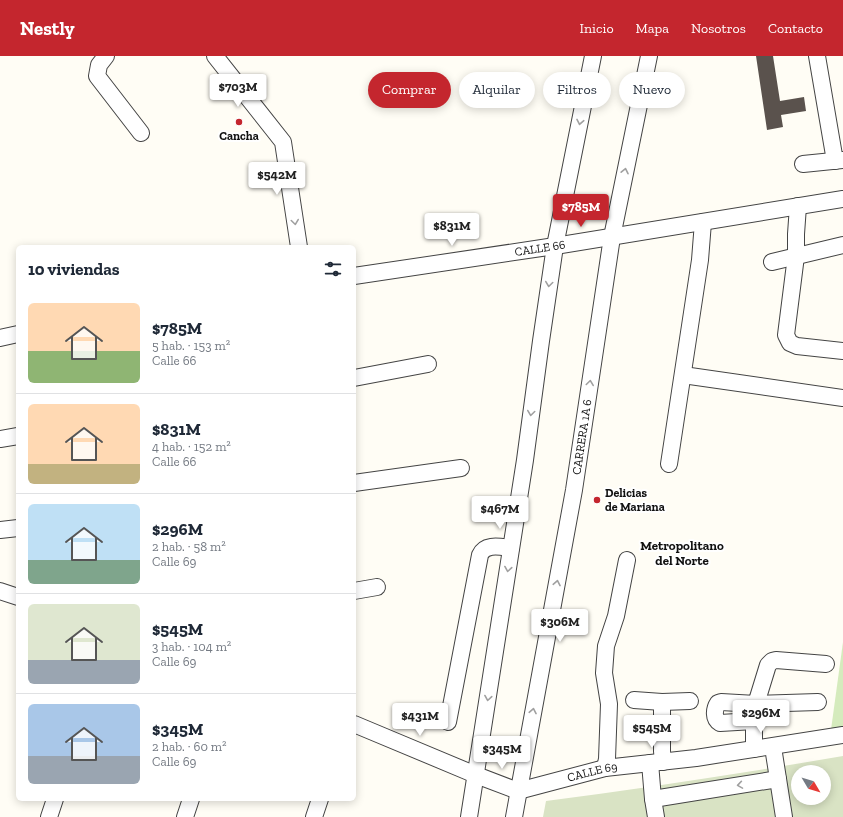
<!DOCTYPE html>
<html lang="es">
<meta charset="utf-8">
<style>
:root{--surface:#fff;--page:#f6f6f7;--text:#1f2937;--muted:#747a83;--line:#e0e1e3;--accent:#c4262e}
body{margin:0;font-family:"Zilla Slab",serif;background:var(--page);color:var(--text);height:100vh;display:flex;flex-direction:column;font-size:15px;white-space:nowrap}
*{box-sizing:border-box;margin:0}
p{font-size:13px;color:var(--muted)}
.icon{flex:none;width:22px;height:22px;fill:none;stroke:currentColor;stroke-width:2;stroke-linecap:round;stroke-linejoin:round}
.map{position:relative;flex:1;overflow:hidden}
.panel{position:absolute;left:16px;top:189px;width:340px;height:556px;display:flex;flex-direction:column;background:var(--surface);border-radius:6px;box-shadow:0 2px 10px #0003}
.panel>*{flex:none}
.banner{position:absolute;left:368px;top:16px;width:380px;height:36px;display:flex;gap:8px}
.needle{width:26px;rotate:128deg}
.buttons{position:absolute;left:791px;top:709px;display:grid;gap:8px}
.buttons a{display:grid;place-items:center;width:40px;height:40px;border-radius:50%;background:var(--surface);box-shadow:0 2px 10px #0003;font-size:20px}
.price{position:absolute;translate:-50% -34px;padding:0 9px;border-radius:4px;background:#fff;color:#222;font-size:13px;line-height:26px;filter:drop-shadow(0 1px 2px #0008)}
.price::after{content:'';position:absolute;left:50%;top:24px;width:12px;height:9px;margin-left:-6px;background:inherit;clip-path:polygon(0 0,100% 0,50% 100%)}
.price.on{background:var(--accent);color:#fff}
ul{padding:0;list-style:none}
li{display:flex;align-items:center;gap:12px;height:100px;padding:0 12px}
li+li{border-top:1px solid var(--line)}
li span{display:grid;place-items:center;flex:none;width:112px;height:80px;border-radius:6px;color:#555}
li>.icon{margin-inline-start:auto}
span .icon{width:48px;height:48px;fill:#fffc;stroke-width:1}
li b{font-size:17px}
h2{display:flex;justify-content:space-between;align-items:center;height:48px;padding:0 12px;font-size:17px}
.pill{padding:0 14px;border-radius:18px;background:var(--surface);box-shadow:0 2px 10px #0003;font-size:14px;line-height:36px}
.pill.on{background:var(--accent);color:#fff}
header{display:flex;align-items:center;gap:24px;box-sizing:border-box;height:56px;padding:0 20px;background:var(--accent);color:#fff}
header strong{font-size:19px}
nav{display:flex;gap:22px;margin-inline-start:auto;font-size:14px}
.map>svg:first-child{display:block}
.green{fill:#d5ebbd}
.cemetery{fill:#d9e3c4;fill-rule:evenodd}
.building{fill:#5a524d}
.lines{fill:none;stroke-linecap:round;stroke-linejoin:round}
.minor-casing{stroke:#444;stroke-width:18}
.minor{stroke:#fff;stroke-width:16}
.oneway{stroke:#a0a0a0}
.poi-dot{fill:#c4262e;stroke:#fff;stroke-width:1.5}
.labels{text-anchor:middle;stroke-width:4;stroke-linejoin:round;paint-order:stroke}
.poi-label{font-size:12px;font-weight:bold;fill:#111;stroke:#fff}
.street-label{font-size:12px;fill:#111;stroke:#fff}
.neighbourhood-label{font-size:13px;font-weight:bold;fill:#111;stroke:#fff}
</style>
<header>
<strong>Nestly</strong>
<nav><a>Inicio</a><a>Mapa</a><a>Nosotros</a><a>Contacto</a></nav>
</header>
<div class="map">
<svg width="843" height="761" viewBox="0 0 843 761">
<rect width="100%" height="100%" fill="#fffdf5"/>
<path class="green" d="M 843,586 L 843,679 L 830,681 Z"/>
<path class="cemetery" d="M 843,700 L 843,761 L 543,761 L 546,745 C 645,732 744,717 843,700 ZM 798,716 L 824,716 L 824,742 L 798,742 Z"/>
<path class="building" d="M 756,0 L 773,0 L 780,45 L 804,41 L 806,55 L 781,59 L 783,71 L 767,74 Z"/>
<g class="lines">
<defs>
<g id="minor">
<path d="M 106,0 L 99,9 L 97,20 L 141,77"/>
<path d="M 215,0 L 283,86 L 299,191"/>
<path d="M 817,0 L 835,105"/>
<path d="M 803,108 L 843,104"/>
<path d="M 798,150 L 796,178 L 796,200 L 786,279 L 790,287 L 797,290 L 843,295"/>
<path d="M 772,206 L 843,189"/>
<path id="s1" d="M 354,220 L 555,190 L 843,143"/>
<path d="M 0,282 L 18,278"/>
<path d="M 683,319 L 843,342"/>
<path d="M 354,322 L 428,308"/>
<path d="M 0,383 L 18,380"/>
<path d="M 669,408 L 700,204 L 703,166"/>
<path d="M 354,427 L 461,412"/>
<path d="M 0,474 L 18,472"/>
<path d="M 0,535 L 18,541"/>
<path d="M 354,535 L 377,531"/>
<path d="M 634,644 L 662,646 L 690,645"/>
<path d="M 662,646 L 662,695 L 663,706"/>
<path d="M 754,665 L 720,667 C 713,663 714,653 718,647 L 721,646 L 756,648 L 768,609 L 772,605 L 776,604 L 826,608"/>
<path d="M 448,666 L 480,499 C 485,487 501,491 511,492"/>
<path id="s2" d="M 354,668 L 476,719 L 518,735 L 605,712 L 696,702 L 843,679"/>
<path d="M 773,691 L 784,761"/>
<path d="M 754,693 L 754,665 L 756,648 L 818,646"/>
<path d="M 650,707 L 653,743 L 656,761"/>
<path d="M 605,712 L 607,703 L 609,648 L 604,617 L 606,590 L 616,560 L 627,504"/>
<path d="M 653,743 L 778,723"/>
<path d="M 49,761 L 55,743"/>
<path d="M 185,761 L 191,743"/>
<path d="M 314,761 L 320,743"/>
<path d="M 469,761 L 525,404 L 541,285 L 555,190 L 593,0"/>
<path id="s3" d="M 514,761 L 574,434 L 612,181 L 649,0"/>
</g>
</defs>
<use href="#minor" class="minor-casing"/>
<use href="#minor" class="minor"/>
</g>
<defs><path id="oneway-chevron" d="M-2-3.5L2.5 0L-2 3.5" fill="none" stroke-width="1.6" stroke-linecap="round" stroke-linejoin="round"/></defs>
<g class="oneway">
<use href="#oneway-chevron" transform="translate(580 66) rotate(101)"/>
<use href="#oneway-chevron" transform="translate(625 115) rotate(-78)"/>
<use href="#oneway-chevron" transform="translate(295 166) rotate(82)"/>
<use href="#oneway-chevron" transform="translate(549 228) rotate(98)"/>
<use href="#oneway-chevron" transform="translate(590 327) rotate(-82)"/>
<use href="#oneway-chevron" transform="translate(531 357) rotate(98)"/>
<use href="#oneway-chevron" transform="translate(508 513) rotate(99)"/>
<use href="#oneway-chevron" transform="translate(557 527) rotate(-79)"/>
<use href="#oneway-chevron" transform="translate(488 642) rotate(99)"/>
<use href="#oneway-chevron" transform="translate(533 655) rotate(-79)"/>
<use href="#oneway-chevron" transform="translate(740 729) rotate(171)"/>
</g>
<g class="poi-dot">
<circle cx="239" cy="66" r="4"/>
<circle cx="597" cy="444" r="4"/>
</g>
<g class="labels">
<g class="poi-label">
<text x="239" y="84">Cancha</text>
<text x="605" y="441" text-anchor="start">Delicias<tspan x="605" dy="14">de Mariana</tspan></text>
</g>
<g class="street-label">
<text dy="4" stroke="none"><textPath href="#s1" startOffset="188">CALLE 66</textPath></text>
<text dy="4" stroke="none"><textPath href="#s3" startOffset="386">CARRERA 1A 6</textPath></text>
<text dy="4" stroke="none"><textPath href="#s2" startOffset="254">CALLE 69</textPath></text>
</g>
<g class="neighbourhood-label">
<text x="682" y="494">Metropolitano<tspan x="682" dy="15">del Norte</tspan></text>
</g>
</g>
</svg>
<div class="buttons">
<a><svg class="needle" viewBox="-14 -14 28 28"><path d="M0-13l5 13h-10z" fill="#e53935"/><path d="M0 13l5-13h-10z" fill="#747a83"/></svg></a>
</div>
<b class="price" style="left:238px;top:52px">$703M</b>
<b class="price" style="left:277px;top:140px">$542M</b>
<b class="price on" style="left:581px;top:172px">$785M</b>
<b class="price" style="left:452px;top:191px">$831M</b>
<b class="price" style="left:500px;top:474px">$467M</b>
<b class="price" style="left:560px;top:587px">$306M</b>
<b class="price" style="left:761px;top:678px">$296M</b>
<b class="price" style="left:420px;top:681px">$431M</b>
<b class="price" style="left:652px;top:693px">$545M</b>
<b class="price" style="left:502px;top:714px">$345M</b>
<div class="banner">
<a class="pill on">Comprar</a>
<a class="pill">Alquilar</a>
<a class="pill">Filtros</a>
<a class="pill">Nuevo</a>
</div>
<section class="panel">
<h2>10 viviendas<svg class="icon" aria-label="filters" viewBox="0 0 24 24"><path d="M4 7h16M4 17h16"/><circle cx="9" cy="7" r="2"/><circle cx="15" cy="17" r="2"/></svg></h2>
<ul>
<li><span style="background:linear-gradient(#ffd9b3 60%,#8fb573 0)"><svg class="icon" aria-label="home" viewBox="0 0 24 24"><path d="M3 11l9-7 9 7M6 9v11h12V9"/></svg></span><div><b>$785M</b><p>5 hab. · 153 m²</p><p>Calle 66</p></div></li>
<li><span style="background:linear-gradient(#ffd9b3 75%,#c2b280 0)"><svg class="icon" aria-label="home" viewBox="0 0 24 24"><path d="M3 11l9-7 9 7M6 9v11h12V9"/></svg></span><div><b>$831M</b><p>4 hab. · 152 m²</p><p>Calle 66</p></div></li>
<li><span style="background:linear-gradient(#bfe0f5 70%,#7fa58c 0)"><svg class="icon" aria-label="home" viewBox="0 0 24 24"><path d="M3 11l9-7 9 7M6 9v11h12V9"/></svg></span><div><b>$296M</b><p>2 hab. · 58 m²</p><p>Calle 69</p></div></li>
<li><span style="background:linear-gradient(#dfe7d0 70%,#9aa5b1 0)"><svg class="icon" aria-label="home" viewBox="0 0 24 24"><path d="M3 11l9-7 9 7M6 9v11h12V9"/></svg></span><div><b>$545M</b><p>3 hab. · 104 m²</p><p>Calle 69</p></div></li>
<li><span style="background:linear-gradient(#a9c7e8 65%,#9aa5b1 0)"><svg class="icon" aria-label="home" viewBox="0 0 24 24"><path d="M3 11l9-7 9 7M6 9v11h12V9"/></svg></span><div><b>$345M</b><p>2 hab. · 60 m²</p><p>Calle 69</p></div></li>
</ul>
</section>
</div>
